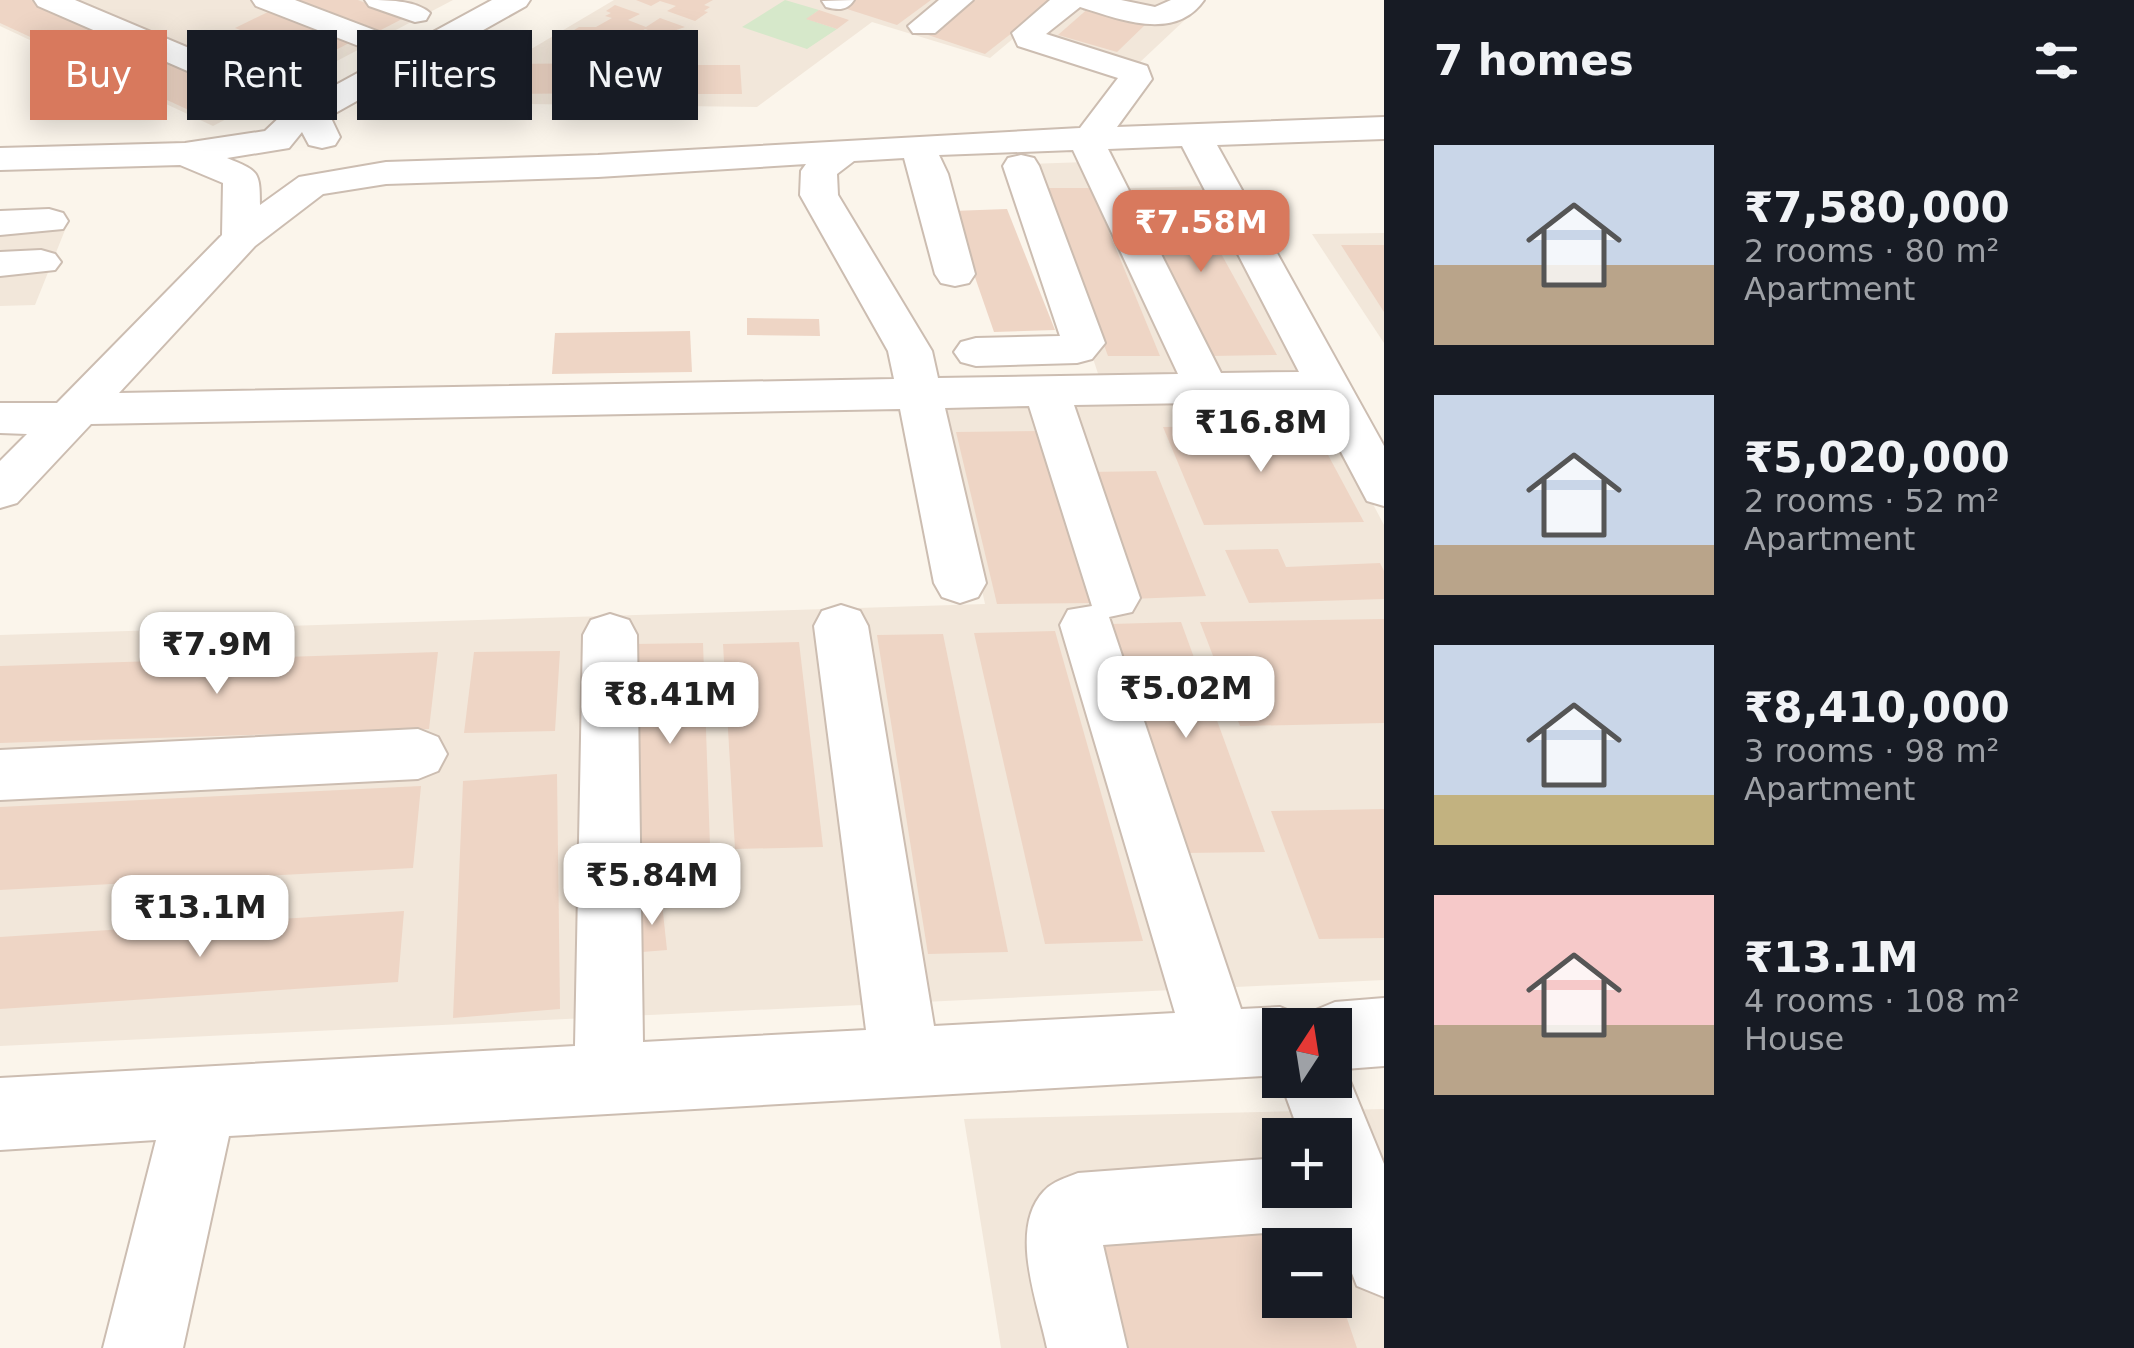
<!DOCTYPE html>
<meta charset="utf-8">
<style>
:root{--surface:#171b24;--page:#20242c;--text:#f1f3f6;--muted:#9ea1a6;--accent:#d8795d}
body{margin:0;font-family:"DejaVu Sans",sans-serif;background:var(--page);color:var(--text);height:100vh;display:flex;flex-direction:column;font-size:38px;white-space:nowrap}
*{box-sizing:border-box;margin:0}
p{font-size:32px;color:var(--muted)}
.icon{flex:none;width:55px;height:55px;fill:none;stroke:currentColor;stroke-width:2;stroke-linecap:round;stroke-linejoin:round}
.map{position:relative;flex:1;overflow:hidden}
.panel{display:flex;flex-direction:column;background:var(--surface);width:750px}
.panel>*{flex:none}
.guide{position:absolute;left:30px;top:30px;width:950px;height:90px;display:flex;gap:20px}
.needle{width:65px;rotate:12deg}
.tools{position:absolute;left:1262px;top:1008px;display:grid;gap:20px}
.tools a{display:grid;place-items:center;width:90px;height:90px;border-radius:0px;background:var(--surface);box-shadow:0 5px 25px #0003;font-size:50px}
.price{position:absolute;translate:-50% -85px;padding:0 22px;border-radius:20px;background:#fff;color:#222;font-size:32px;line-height:65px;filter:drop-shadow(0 2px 5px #0008)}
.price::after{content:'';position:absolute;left:50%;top:60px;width:30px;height:22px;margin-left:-15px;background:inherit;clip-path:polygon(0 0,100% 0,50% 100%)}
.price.on{background:var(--accent);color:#fff}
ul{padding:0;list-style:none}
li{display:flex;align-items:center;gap:30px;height:250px;padding:0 50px}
li span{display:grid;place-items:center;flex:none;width:280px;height:200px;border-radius:0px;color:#555}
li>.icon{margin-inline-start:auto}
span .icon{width:120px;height:120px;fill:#fffc;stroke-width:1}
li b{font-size:42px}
h2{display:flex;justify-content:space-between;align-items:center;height:120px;padding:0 50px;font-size:42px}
.chip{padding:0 35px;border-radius:0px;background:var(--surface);box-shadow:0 5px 25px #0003;font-size:35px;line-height:90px}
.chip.on{background:var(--accent);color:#fff}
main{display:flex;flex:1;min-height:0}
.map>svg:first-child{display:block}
.residential{fill:#f2e7da;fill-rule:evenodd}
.green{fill:#d6e8ca}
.building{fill:#eed5c5}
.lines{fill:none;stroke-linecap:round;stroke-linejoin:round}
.minor-casing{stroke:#ccbdb1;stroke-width:4}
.minor{fill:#fff;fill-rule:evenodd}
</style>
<main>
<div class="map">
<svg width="1384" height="1348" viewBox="0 0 1384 1348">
<rect width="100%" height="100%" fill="#fbf5eb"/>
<g class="residential">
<path d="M 0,0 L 453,0 L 213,126 L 0,26 Z"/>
<path d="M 614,0 L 1206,0 L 1138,64 L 1021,32 L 990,58 L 872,22 L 757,107 L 440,103 Z"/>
<path d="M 1086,162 L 1100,189 L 1205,186 L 1384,525 L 1384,980 L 0,1046 L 0,635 L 985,604 L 942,407 L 1108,404 L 1029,164 Z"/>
<path d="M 67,225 L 35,305 L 0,306 L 0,228 Z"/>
<path d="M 1384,233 L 1384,343 L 1312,234 Z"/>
<path d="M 1384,1109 L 1384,1348 L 1001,1348 L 964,1119 ZM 1280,1135 L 1335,1135 L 1335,1190 L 1280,1190 ZM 1280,1245 L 1335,1245 L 1335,1300 L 1280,1300 Z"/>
</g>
<path class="green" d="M 785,0 L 819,10 L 807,19 L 837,29 L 807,49 L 742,27 Z"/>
<g class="building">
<path d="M 0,0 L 31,0 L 249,96 L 206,118 L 0,23 Z"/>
<path d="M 297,0 L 358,0 L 404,18 L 377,32 Z"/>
<path d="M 636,0 L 713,0 L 704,5 L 710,7 L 704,11 L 708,12 L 695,21 L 667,11 L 676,6 L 660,1 L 651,6 Z"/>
<path d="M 856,0 L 931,0 L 897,25 L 844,8 Z"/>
<path d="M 975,0 L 1054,0 L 985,54 L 928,35 Z"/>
<path d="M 615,5 L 640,14 L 628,20 L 646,27 L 660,18 L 685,27 L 662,35 L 645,29 L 636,35 L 651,40 L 640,49 L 645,51 L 634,58 L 608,49 L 624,39 L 610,35 L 594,44 L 566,35 L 579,27 L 596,27 L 612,18 L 605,16 L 611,13 L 606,11 Z"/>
<path d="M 1091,6 L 1148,22 L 1117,52 L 1058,35 Z"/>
<path d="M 819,10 L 849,20 L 837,29 L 806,19 Z"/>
<path d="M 268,12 L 349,43 L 317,60 L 235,28 Z"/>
<path d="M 227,33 L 309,65 L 277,82 L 196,48 Z"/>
<path d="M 614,63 L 613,93 L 505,94 L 509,64 Z"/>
<path d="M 644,65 L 740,65 L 742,94 L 642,94 Z"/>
<path d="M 1046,188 L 1091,188 L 1160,356 L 1108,356 Z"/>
<path d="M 1186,190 L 1277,355 L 1210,356 L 1128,191 Z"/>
<path d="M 1007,209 L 1055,330 L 994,332 L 952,211 Z"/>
<path d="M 1341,245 L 1384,245 L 1384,312 Z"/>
<path d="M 747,318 L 819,319 L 820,336 L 747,335 Z"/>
<path d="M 690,331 L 692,372 L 552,374 L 555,333 Z"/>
<path d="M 1312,425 L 1364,522 L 1204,525 L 1163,427 Z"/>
<path d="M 1042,431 L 1095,603 L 997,604 L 956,432 Z"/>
<path d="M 1156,471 L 1206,596 L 1131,599 L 1087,472 Z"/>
<path d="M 1278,549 L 1286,567 L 1380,563 L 1384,571 L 1384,599 L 1249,603 L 1225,550 Z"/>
<path d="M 1384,619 L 1384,723 L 1240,726 L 1200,622 Z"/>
<path d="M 1181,622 L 1265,852 L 1183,853 L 1111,624 Z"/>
<path d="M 1055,631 L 1143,941 L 1045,944 L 974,633 Z"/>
<path d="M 943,634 L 1008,952 L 928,954 L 877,635 Z"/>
<path d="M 799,642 L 823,847 L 735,849 L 723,644 Z"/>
<path d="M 703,643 L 710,846 L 631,847 L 634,644 Z"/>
<path d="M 560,651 L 555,731 L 464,733 L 474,652 Z"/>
<path d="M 438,652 L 429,729 L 0,743 L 0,666 Z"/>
<path d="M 557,774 L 560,1009 L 453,1018 L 463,781 Z"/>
<path d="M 421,786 L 413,868 L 0,890 L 0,807 Z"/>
<path d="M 1384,809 L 1384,938 L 1319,939 L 1271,811 Z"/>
<path d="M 662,903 L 667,950 L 642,952 L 638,905 Z"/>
<path d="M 404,911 L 398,982 L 0,1009 L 0,937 Z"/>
<path d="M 1315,1230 L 1321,1245 L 1280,1245 L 1280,1300 L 1335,1300 L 1336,1286 L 1357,1348 L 1111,1348 L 1086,1243 Z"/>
</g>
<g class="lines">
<defs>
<g id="minor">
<path d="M 34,0 L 75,0 L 310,99 L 387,57 L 256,6 L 252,0 L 295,0 L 411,44 L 492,0 L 530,0 L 526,6 L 330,116 L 340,137 L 335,145 L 322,148 L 309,145 L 302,132 L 289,148 L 227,158 C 258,171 260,170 260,205 L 299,177 L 386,162 L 598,155 L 1080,128 L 1118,78 L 1018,46 L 1012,33 L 1050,0 L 1121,0 L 1155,7 L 1171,0 L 1204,0 C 1175,42 1119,19 1080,7 L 1046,34 L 1147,66 L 1152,79 L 1117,127 L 1384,117 L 1384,139 L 1217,145 L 1384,446 L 1384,506 L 1367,501 L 1314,401 L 1074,405 L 1140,598 L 1132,612 L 1109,617 L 1241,1009 L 1280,1007 L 1304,1017 L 1307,1022 L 1311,1012 L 1335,1002 L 1384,998 L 1384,1066 L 1345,1069 L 1384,1164 L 1384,1297 L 1357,1286 L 1334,1228 L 1103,1245 L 1127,1348 L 1047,1348 C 1038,1303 1008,1229 1044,1191 C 1053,1181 1066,1178 1078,1173 L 1280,1158 L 1280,1190 L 1335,1190 L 1335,1135 L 1300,1135 L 1280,1080 L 1335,1080 L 1335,1025 L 1280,1025 L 1280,1075 L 229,1136 L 183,1348 L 103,1348 L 156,1140 L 0,1150 L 0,1078 L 575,1046 L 583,635 L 591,620 L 610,614 L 629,620 L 637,635 L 643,1042 L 866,1030 L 814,626 L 822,611 L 841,605 L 860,611 L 868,626 L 934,1026 L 1175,1013 L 1060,625 L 1068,610 L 1092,606 L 1029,406 L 945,408 L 986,583 L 978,597 L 960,603 L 942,597 L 934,583 L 900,409 L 91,424 L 17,503 L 0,508 L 0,461 L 27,434 L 0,433 L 0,403 L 57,403 L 222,235 L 223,183 L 180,165 L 0,170 L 0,148 L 185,143 L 265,131 L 284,113 L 38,6 ZM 1182,146 L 1299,372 L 1221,373 L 1108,149 ZM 1073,150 L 1178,374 L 938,378 L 932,351 L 838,195 L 837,174 L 854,161 L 904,158 L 935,274 L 941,283 L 955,286 L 969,283 L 975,274 L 948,174 L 939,155 ZM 806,164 L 801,171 L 800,195 L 888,351 L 894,379 L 119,393 L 255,246 L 323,194 L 386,184 L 598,177 Z"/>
<path d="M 365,0 C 386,0 416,0 430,13 L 426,20 L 415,22 L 369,6 Z"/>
<path d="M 854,0 C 847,11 838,10 826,7 L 822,1 Z"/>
<path d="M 939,0 L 973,0 L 935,33 L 913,33 L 908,26 Z"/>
<path d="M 1021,155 L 1034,158 L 1039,166 L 1105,343 L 1092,359 L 1077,363 L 976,366 L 961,362 L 954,352 L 961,342 L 976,338 L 1060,336 L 1003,166 L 1008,158 Z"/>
<path d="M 49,209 L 63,213 L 68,221 L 63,229 L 0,235 L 0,211 Z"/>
<path d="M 41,250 L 55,254 L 61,262 L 55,270 L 0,276 L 0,252 Z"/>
<path d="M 418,729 L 438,737 L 447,754 L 438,771 L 418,779 L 0,800 L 0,750 Z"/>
</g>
</defs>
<use href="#minor" class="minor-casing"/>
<use href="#minor" class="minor"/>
</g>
</svg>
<div class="tools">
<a><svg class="needle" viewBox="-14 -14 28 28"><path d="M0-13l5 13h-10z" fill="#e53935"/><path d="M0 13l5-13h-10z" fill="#9ea1a6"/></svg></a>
<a>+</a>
<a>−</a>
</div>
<b class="price on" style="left:1201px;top:275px">₹7.58M</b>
<b class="price" style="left:1261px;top:475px">₹16.8M</b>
<b class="price" style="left:217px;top:697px">₹7.9M</b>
<b class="price" style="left:1186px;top:741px">₹5.02M</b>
<b class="price" style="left:670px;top:747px">₹8.41M</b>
<b class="price" style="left:652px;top:928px">₹5.84M</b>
<b class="price" style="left:200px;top:960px">₹13.1M</b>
<div class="guide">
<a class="chip on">Buy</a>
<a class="chip">Rent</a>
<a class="chip">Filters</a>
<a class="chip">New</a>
</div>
</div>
<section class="panel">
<h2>7 homes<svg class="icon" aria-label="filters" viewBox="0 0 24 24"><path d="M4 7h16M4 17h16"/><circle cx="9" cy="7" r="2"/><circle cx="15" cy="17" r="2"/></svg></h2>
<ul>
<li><span style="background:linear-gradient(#c9d6e8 60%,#b9a48a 0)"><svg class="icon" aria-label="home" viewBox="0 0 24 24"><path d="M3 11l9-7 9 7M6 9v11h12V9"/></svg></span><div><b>₹7,580,000</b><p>2 rooms · 80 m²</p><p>Apartment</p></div></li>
<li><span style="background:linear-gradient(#c9d6e8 75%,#b9a48a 0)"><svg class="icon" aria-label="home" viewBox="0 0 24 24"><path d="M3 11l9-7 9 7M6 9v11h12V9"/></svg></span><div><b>₹5,020,000</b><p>2 rooms · 52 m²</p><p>Apartment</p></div></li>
<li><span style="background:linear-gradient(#c9d6e8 75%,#c2b280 0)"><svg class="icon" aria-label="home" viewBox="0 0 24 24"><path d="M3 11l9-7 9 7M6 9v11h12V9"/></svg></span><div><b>₹8,410,000</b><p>3 rooms · 98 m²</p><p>Apartment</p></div></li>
<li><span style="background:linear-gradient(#f6c9c9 65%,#b9a48a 0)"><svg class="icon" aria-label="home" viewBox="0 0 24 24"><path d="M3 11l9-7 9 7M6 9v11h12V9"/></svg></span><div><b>₹13.1M</b><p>4 rooms · 108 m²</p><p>House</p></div></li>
</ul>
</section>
</main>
